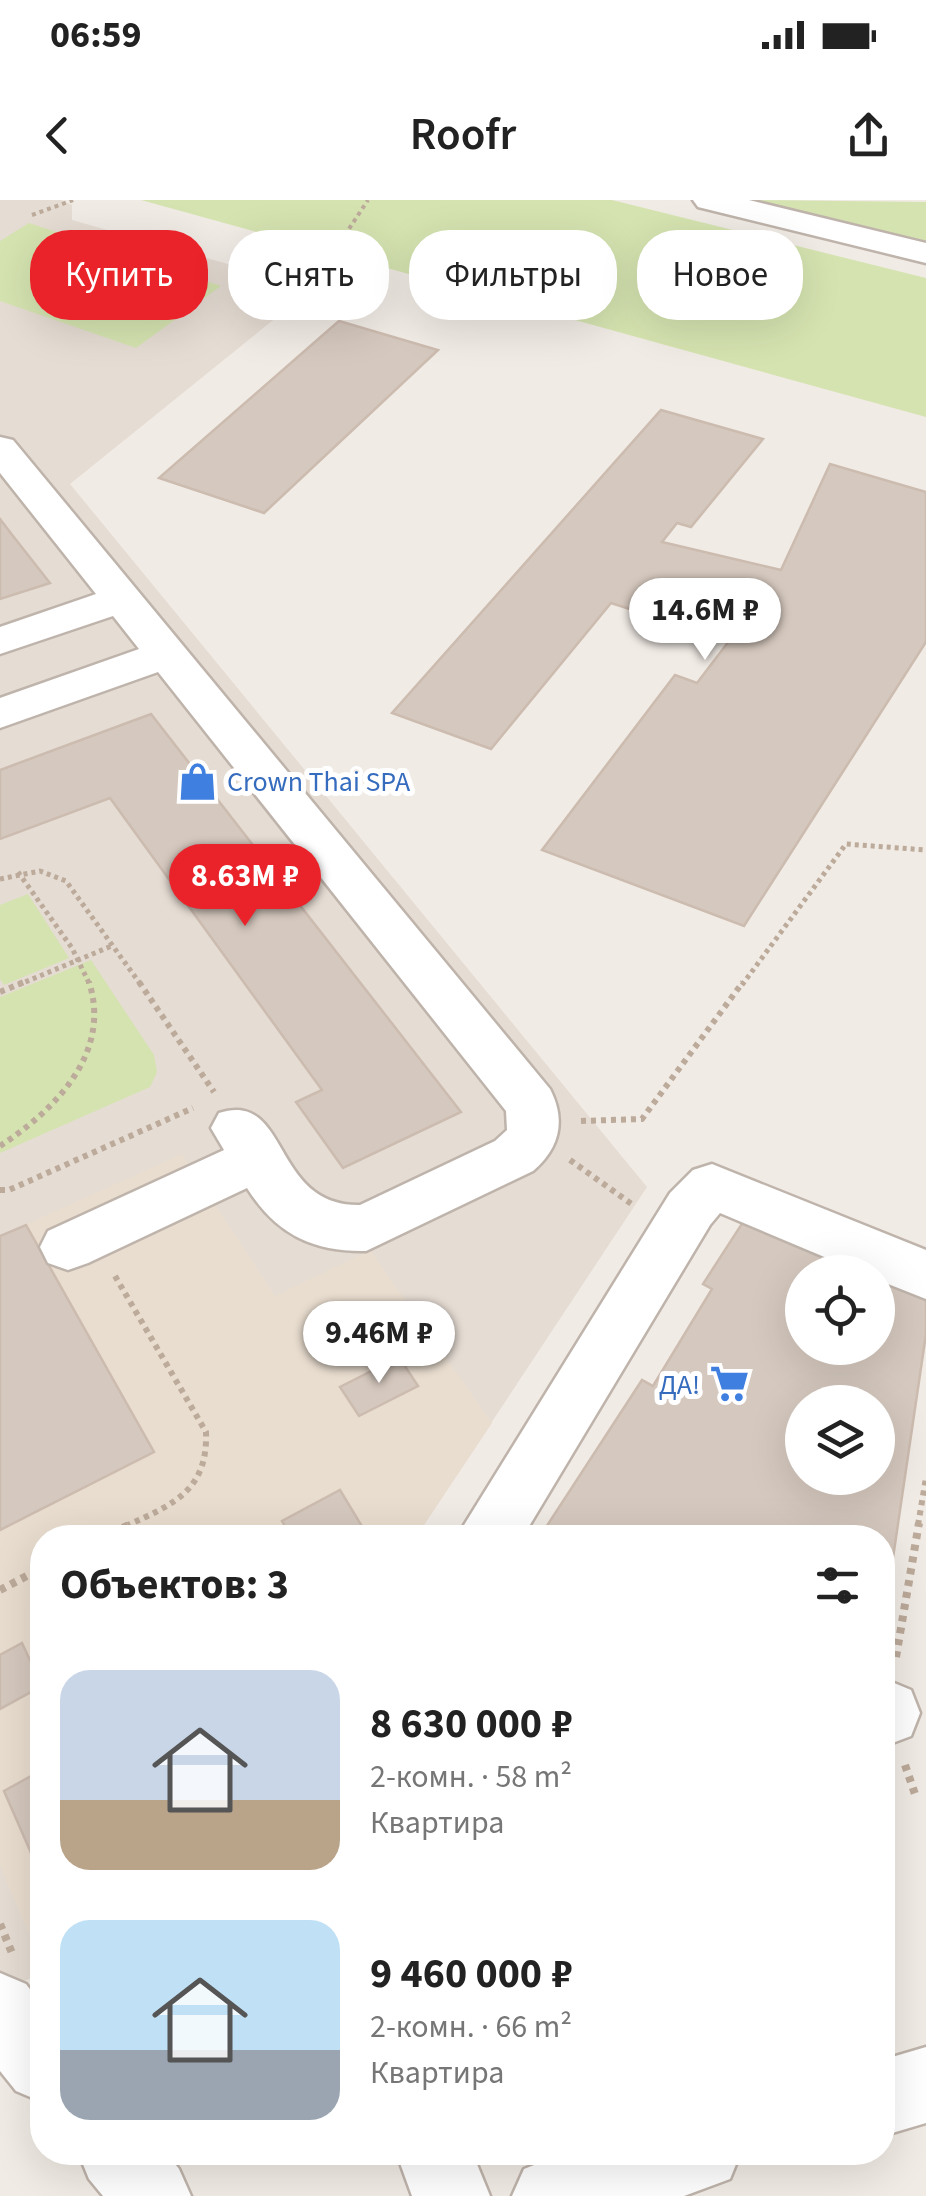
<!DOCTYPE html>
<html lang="ru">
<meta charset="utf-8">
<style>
:root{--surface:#fff;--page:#f2f2f2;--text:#222;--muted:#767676;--accent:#ea232a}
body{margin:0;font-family:"Source Sans 3",sans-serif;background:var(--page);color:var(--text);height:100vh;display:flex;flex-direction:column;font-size:38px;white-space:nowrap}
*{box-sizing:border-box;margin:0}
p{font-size:32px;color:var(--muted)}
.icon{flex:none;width:55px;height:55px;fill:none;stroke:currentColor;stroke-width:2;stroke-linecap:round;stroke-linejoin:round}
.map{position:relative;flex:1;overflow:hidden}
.panel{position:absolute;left:30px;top:1325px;width:865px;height:640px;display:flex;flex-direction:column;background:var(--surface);border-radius:40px;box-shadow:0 10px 40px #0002}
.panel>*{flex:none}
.hud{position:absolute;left:30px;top:30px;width:868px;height:90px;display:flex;gap:20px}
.fabs{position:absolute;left:785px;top:1055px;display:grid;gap:20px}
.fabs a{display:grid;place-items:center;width:110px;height:110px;border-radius:50%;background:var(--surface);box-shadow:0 10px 40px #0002;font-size:50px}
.price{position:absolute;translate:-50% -85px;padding:0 22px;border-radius:35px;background:#fff;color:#222;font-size:32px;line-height:65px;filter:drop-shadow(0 2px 5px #0008)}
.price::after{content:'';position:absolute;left:50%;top:60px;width:30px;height:22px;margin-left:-15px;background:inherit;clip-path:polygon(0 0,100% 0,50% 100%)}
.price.current{background:var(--accent);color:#fff}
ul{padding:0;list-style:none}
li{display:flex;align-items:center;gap:30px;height:250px;padding:0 30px}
li span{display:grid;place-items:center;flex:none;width:280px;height:200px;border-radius:30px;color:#555}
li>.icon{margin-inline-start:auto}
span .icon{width:120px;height:120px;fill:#fffc;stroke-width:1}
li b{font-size:42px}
h2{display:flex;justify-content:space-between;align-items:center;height:120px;padding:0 30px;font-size:42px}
.pill{padding:0 35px;border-radius:40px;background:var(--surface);box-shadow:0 10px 40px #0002;font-size:35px;line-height:90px}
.pill.current{background:var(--accent);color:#fff}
.status{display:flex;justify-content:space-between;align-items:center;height:70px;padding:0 50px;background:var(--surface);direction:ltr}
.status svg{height:28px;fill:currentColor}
header{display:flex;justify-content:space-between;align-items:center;height:130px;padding:0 30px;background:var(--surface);font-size:45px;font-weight:600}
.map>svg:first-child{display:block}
.residential{fill:#e5dcd3}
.education{fill:#e9ddcf}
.green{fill:#d5e3b0}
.building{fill:#d5c8be;stroke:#ccbbaf;stroke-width:2.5;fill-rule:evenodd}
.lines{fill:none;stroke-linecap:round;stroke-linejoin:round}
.minor-casing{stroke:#bfb4ab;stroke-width:5}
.path-far3{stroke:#bcaa9a;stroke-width:4;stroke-dasharray:4 4;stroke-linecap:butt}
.path-far2{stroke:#bcaa9a;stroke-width:5;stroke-dasharray:4 4;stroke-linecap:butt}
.path-far1{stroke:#bcaa9a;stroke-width:6;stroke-dasharray:5 5;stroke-linecap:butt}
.path{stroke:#bcaa9a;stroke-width:8;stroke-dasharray:6 6;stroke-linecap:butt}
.minor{fill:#fff;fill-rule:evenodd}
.labels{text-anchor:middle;stroke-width:10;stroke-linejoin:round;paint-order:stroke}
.shop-label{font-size:28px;fill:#366cbe;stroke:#fff;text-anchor:start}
</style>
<div class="status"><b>06:59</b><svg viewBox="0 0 49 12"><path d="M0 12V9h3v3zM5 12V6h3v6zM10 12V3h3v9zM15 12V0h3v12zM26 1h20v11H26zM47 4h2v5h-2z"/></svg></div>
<header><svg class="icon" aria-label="back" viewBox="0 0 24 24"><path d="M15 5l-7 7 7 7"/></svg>Roofr<svg class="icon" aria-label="share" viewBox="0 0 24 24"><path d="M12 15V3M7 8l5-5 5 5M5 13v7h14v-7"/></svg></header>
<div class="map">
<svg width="926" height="1996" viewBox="0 0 926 1996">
<rect width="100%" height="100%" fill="#f1ebe5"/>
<path class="residential" d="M 0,0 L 61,0 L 72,5 L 72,20 L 313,88 L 70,284 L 647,987 L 416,1337 L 42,1338 L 42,1774 L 0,1790 Z"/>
<path class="education" d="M 182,954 L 275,1096 L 370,1050 L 492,1223 L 416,1337 L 42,1338 L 42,1764 L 0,1667 L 0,1036 Z"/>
<g class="green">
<path d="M 141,0 L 612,0 L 926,78 L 926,217 Z"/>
<path d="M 753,0 L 926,2 L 926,42 Z"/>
<path d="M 29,23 L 221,86 L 136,148 L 0,101 L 0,41 Z"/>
<path d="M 28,694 L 69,758 L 4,785 L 0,779 L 0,705 Z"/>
<path d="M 91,760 L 154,855 L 157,872 L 150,887 L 0,953 L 0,797 Z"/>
</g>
<g class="building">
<path d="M 339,121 L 438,150 L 264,313 L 159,278 Z"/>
<path d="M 661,210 L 763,239 L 691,327 L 677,323 L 662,342 L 781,370 L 830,264 L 926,292 L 926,442 L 744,726 L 542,650 L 675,475 L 697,483 L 729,441 L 611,403 L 491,549 L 392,513 Z"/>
<path d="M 0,319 L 13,336 L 50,383 L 0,399 Z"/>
<path d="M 151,514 L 221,604 L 461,912 L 343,968 L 296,902 L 322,890 L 110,598 L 0,639 L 0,570 Z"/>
<path d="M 745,1019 L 865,1072 L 802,1072 L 802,1148 L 878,1148 L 878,1078 L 926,1095 L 926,1134 L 885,1412 L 882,1338 L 539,1338 L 642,1180 L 653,1186 L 712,1089 L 703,1084 ZM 802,1202 L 878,1202 L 878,1278 L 802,1278 Z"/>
<path d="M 26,1025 L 154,1252 L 0,1330 L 0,1036 Z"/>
<path d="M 399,1157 L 418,1186 L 359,1216 L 340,1187 Z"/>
<path d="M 340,1290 L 369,1338 L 292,1338 L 282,1321 Z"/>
<path d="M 22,1443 L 42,1486 L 0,1509 L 0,1455 Z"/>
<path d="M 42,1570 L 42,1678 L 4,1591 Z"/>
</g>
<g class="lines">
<defs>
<g id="minor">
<path d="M 693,0 L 749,0 L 926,43 L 926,63 L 698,7 Z"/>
<path d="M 0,237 L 13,240 L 550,889 C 566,920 560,948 533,971 L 366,1051 C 312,1052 276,1034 247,988 L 88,1063 L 68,1070 L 48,1063 L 40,1047 L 48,1031 L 224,950 L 211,928 L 219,913 C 290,890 271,1007 360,1005 L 495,941 L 507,930 L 506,911 L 158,472 L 0,528 L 0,498 L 139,449 L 113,416 L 0,454 L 0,427 L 96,394 L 0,273 Z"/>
<path d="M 712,964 L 926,1050 L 926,1099 L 878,1080 L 878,1072 L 860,1072 L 720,1013 L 710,1025 L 522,1338 L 456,1338 L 670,993 L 693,970 Z"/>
<path d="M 887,1480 L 911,1490 L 920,1513 L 911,1536 L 882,1547 L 882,1481 Z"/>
<path d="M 0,1773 L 26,1784 L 42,1805 L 42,1902 L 16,1891 L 0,1871 Z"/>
<path d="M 926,1847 L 926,1923 L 882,1936 L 882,1860 Z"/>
<path d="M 78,1952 L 166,1952 L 179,1969 L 191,1996 L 103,1996 L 89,1979 Z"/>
<path d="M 396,1952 L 472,1952 L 490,1996 L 412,1996 Z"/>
<path d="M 567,1952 L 741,1952 L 730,1979 L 684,1996 L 512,1996 L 524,1969 Z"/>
</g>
</defs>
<use href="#minor" class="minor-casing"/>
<g class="path-far3">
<path d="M 32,15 L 73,0"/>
<path d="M 288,101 L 314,82 L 368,0"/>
</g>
<g class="path-far2">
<path d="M 18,672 L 72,748 L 90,785"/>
<path d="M 0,679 L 40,671 L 66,681 L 141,785"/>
<path d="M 18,785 L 114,745"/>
<path d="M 742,785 L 846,644 L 926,650"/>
</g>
<g class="path-far1">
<path d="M 139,782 L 214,892"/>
<path d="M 0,792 L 24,782"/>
<path d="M 581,921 L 642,919 L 743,782"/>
<path d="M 0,946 C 55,910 112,853 89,782"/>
<path d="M 570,960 L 633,1005"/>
<path d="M 0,990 L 9,990 L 193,908"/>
<path d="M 115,1076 L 206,1232 C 208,1289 175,1304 128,1325"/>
<path d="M 918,1325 L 926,1278"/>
</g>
<g class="path">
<path d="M 101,1338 L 133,1323"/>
<path d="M 0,1390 L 42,1368"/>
<path d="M 896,1457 L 919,1323"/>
<path d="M 905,1565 L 916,1597"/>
<path d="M 0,1724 L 12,1753"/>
</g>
<use href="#minor" class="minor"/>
</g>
<defs>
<symbol id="shop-bare" viewBox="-9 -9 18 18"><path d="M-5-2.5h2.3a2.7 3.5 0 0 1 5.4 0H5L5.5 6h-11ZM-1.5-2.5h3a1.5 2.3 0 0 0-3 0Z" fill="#3f7fe0" stroke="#fff" stroke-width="2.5" paint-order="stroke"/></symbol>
<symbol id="supermarket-bare" viewBox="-9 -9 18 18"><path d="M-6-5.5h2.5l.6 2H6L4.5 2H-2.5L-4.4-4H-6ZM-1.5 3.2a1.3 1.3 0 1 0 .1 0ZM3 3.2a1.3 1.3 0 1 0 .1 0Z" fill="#3f7fe0" stroke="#fff" stroke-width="2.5" paint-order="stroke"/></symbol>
</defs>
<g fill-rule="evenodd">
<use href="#shop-bare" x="170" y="554" width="55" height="55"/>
<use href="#supermarket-bare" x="702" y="1156" width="55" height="55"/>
</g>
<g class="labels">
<g class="shop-label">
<text x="227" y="591">Crown Thai SPA</text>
<text x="700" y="1194" text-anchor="end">ДА!</text>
</g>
</g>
</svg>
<div class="fabs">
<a><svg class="icon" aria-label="locate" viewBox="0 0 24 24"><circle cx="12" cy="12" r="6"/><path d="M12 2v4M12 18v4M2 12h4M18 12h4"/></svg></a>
<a><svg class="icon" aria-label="layers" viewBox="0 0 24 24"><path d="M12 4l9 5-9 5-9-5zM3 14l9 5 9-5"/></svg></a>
</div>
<b class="price" style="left:705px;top:463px">14.6M ₽</b>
<b class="price current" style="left:245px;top:729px">8.63M ₽</b>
<b class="price" style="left:379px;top:1186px">9.46M ₽</b>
<div class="hud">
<a class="pill current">Купить</a>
<a class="pill">Снять</a>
<a class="pill">Фильтры</a>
<a class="pill">Новое</a>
</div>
<section class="panel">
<h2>Объектов: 3<svg class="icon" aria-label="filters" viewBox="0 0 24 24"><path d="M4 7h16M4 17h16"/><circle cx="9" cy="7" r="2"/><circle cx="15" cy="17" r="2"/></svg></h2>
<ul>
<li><span style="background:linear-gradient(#c9d6e8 65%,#b9a48a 0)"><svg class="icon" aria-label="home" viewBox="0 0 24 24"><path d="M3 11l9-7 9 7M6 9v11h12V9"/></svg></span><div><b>8 630 000 ₽</b><p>2-комн. · 58 m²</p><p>Квартира</p></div></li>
<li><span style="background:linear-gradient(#bfe0f5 65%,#9aa5b1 0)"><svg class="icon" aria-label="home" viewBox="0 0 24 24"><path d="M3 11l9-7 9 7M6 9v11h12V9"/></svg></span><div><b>9 460 000 ₽</b><p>2-комн. · 66 m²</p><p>Квартира</p></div></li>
</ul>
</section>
</div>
